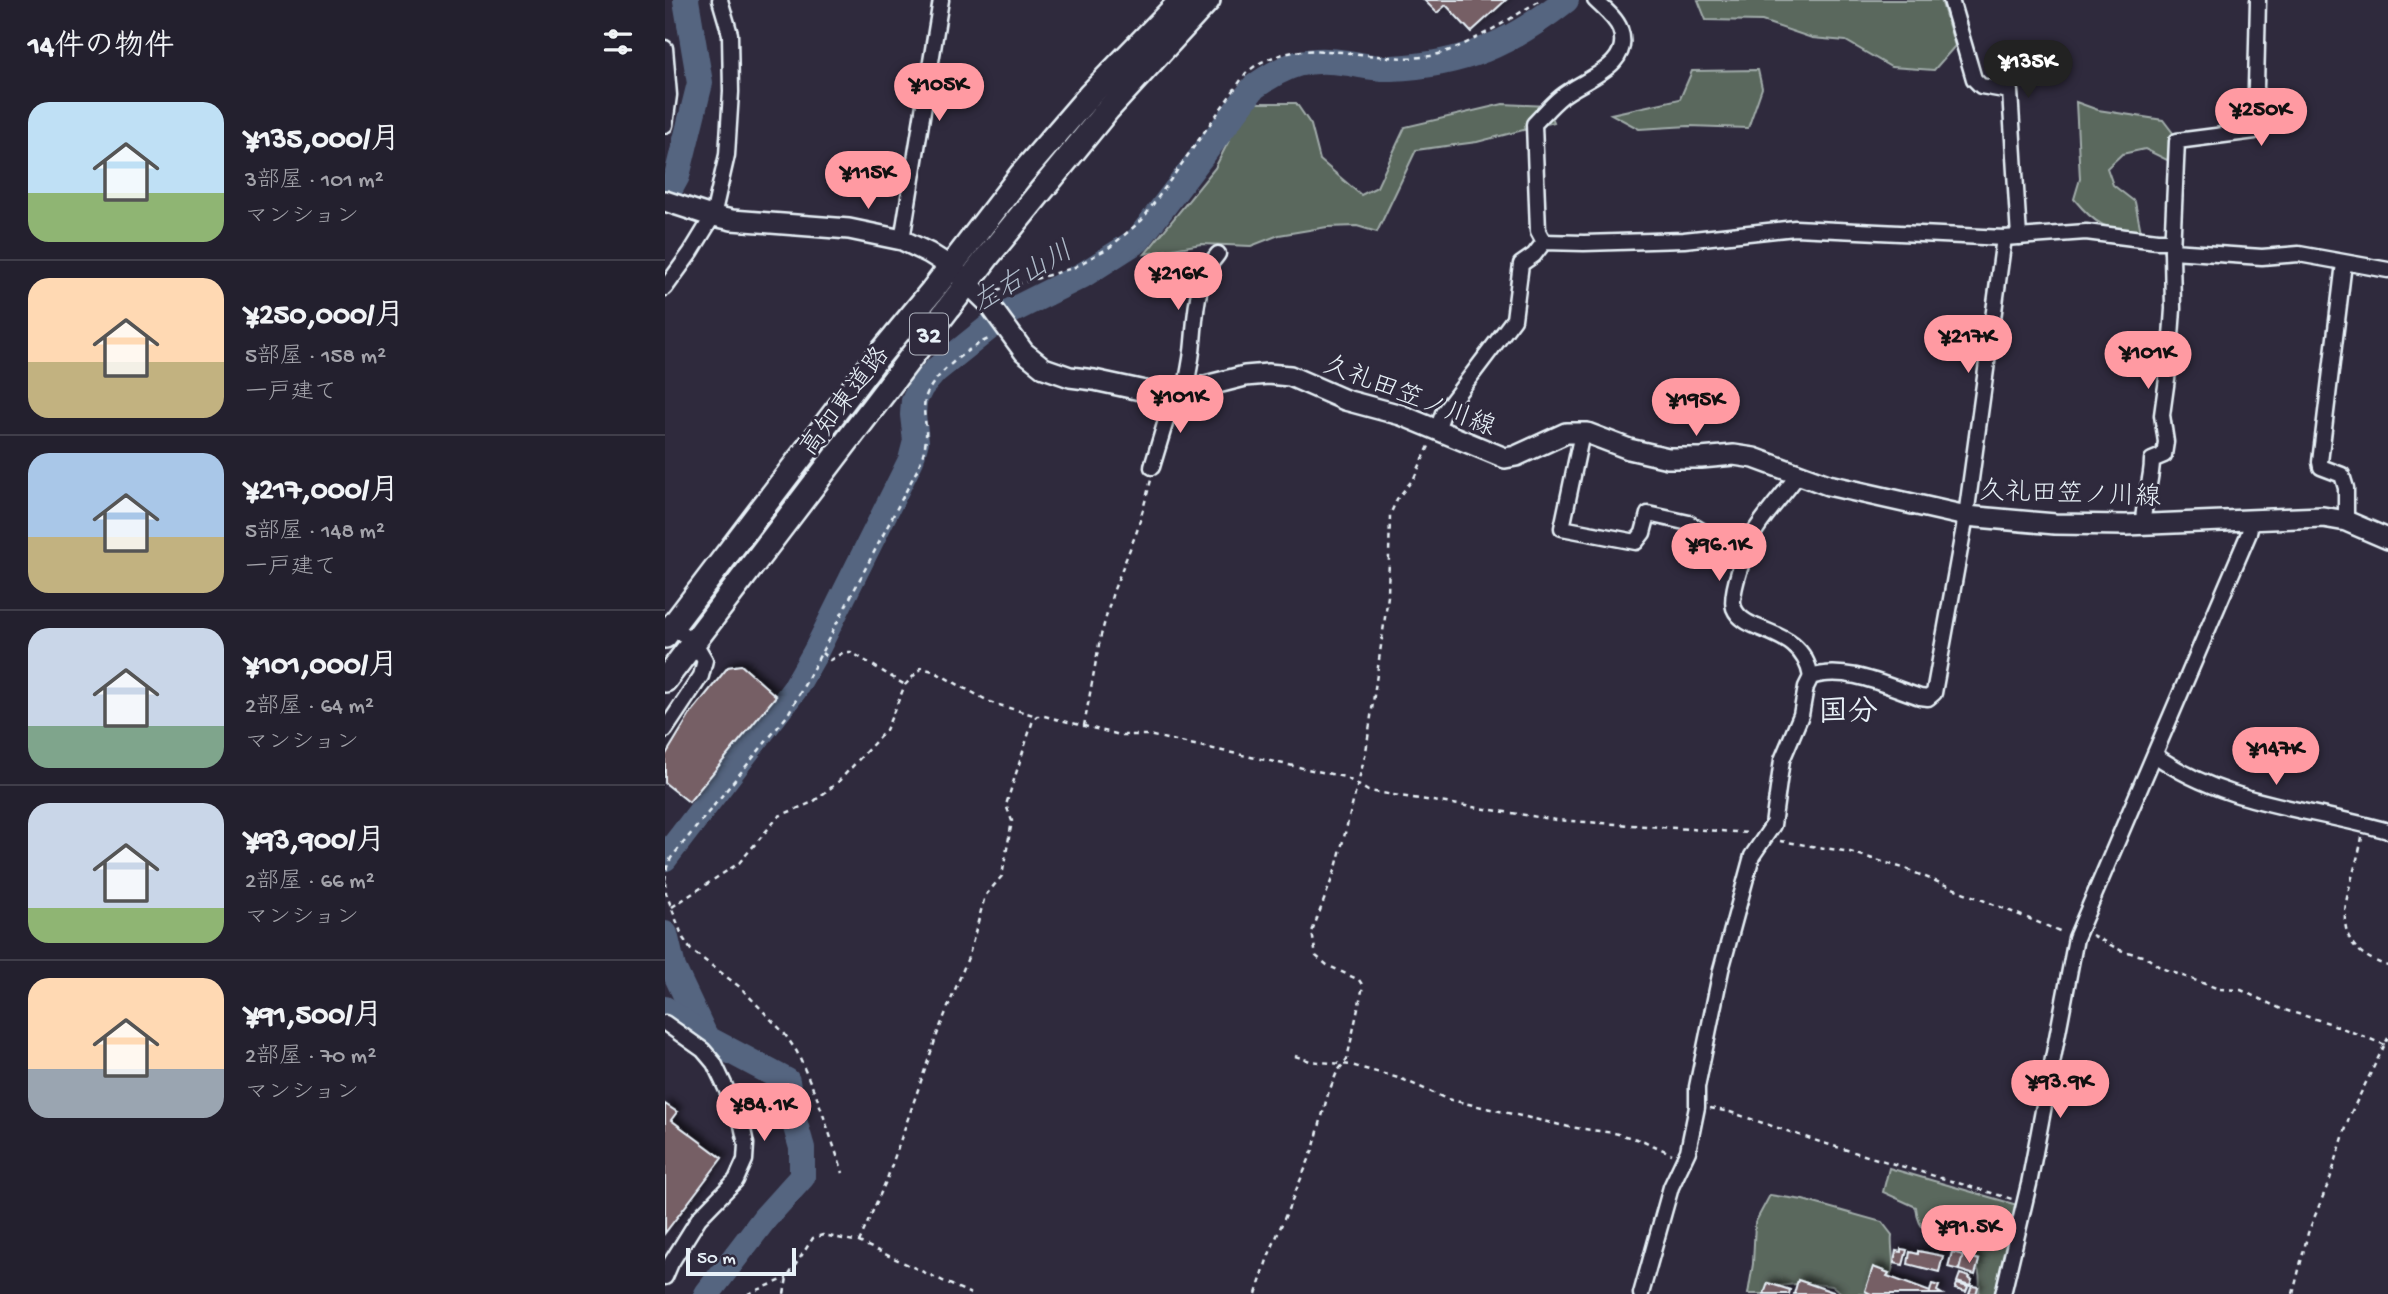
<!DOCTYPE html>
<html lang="ja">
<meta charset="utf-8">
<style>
:root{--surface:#23202e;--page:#2b2836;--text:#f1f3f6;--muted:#a3a3aa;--line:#403e4a;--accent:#ff9aa2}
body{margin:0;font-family:"Gochi Hand","Klee One",sans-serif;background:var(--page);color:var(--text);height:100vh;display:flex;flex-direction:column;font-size:26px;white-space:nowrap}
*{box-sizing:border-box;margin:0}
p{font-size:23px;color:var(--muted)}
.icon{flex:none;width:38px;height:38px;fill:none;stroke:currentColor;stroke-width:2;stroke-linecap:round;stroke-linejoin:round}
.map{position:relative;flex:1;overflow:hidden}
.details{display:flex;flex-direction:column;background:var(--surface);width:665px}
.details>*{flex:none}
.scale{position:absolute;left:21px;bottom:18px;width:110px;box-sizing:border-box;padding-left:7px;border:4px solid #e8f1f8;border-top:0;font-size:19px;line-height:24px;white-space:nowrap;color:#e8f1f8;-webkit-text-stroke:5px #2f2a3d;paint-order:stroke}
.price{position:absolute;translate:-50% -60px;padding:0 16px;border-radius:24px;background:var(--accent);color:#111;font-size:23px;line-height:46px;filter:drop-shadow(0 2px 4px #0008)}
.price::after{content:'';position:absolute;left:50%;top:42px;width:21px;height:16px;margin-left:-10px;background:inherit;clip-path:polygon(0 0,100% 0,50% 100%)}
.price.current{background:#222;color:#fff}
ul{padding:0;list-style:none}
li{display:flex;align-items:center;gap:21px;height:175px;padding:0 28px}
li+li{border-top:2px solid var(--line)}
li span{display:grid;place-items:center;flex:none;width:196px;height:140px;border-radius:21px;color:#555}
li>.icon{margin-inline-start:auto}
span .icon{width:84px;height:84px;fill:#fffc;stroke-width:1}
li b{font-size:30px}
h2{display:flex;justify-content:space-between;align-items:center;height:84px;padding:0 28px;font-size:30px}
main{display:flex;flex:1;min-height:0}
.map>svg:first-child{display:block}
.green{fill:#5a675d;stroke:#a1acaa;stroke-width:2}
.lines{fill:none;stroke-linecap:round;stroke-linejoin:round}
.river{stroke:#556580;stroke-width:26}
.building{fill:#765e65;stroke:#e8f1f8;stroke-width:2;filter:url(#shadow)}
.minor-casing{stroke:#e8f1f8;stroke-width:19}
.secondary-casing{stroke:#e8f1f8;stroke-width:24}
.trunk-casing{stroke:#e8f1f8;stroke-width:28}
.path{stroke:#e8f1f8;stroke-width:2.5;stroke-dasharray:5 5;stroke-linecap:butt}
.minor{stroke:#2f2a3d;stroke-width:14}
.secondary{stroke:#2f2a3d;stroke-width:19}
.trunk{stroke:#2f2a3d;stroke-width:23}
.labels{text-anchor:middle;stroke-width:6;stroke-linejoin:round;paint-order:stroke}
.shield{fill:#2f2a3d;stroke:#b0b5c0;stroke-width:2}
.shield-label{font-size:24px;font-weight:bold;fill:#e8f1f8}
.street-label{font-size:26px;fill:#e8f1f8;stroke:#2f2a3d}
.water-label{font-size:28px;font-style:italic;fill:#adb9c8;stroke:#2f2a3d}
.quarter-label{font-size:30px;font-weight:bold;fill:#e8f1f8;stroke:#2f2a3d}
</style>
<main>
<section class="details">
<h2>14件の物件<svg class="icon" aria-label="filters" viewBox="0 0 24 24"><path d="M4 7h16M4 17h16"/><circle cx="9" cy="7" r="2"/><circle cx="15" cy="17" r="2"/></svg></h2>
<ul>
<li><span style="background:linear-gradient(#bfe0f5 65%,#8fb573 0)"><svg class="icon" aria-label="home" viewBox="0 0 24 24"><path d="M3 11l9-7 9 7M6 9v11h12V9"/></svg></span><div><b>¥135,000/月</b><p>3部屋 · 101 m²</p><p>マンション</p></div></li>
<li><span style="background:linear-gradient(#ffd9b3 60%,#c2b280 0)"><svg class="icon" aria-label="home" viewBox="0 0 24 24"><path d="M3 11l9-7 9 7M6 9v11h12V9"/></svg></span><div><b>¥250,000/月</b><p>5部屋 · 158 m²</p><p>一戸建て</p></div></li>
<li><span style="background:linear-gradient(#a9c7e8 60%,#c2b280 0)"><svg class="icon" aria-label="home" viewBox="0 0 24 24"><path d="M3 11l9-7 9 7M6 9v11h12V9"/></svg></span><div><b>¥217,000/月</b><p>5部屋 · 148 m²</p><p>一戸建て</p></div></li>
<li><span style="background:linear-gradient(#c9d6e8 70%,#7fa58c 0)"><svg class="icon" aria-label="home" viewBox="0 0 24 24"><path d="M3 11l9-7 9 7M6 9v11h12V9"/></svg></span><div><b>¥101,000/月</b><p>2部屋 · 64 m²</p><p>マンション</p></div></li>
<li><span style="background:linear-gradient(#c9d6e8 75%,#8fb573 0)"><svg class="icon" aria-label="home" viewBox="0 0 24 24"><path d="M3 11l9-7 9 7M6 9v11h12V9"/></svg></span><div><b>¥93,900/月</b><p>2部屋 · 66 m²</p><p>マンション</p></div></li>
<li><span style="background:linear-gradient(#ffd9b3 65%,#9aa5b1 0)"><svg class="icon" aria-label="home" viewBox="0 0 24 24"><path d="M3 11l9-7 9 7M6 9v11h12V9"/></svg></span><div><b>¥91,500/月</b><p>2部屋 · 70 m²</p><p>マンション</p></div></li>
</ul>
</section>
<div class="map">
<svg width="1723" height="1294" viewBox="0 0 1723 1294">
<defs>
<filter id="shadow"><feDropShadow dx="4.5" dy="-4.5" stdDeviation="3.5" flood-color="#0009"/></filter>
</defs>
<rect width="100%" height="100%" fill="#2f2a3d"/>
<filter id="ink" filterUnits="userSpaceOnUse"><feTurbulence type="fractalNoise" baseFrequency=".0143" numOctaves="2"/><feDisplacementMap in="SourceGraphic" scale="14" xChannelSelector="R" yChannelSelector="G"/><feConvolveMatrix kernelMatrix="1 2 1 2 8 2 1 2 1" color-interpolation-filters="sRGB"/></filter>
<g filter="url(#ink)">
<g class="green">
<path d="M 1033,0 L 1276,0 L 1290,46 L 1269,70 L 1226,67 L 1181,41 L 1147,38 L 1097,21 L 1041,20 Z"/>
<path d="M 1093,70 L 1097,88 L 1083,128 L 1024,126 L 974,129 L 946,114 L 1015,99 L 1027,71 Z"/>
<path d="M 1411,102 L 1433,110 L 1498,120 L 1508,133 L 1508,163 L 1480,149 L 1457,154 L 1442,168 L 1448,185 L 1470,202 L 1476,232 C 1442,230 1431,226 1409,199 L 1415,179 Z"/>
<path d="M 583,103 L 631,103 L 646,125 L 655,160 L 696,195 L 712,187 L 740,127 L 838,104 L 883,106 L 889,122 L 812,142 L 751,150 L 712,232 L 692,226 L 662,227 L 614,235 L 586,246 L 536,244 L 480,254 L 550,168 Z"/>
<path d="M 1224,1168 L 1352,1205 L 1330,1294 L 1314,1294 C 1322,1219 1256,1265 1251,1207 L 1218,1192 Z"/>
<path d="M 1105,1195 L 1138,1200 L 1217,1222 L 1227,1235 C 1225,1248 1232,1267 1224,1277 C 1218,1284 1211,1285 1207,1294 L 1178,1294 L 1167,1286 L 1140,1283 L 1114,1286 L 1110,1294 L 1083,1294 L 1088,1264 L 1090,1223 Z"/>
</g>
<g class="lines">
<g class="river">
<path d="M 0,198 L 12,176 L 35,83 L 21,0"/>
<path d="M 0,858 L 129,690 L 150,653 L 246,460 L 251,441 L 248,415 L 249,401 L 256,387 L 271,370 L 342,313 L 418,275 L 473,240 L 589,87 C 621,64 643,56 683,63 C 697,65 712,69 726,68 C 798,65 845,44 901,0"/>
<path d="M 0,934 L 8,968 L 40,1036"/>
<path d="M 0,1009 L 41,1038 L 122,1081 L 126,1110 L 137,1148 L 137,1177 L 100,1218 L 42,1294"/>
</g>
</g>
<g class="building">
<path d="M 759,0 L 841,0 L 806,32 L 781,5 L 772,13 Z"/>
<path d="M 76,665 L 111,696 L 24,802 L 0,783 L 0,756 L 26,713 L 63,667 Z"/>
<path d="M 0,1104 L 12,1112 L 6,1120 L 57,1158 L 0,1233 Z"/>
<path d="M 1236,1249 L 1242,1250 L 1238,1265 L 1229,1263 L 1231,1251 L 1236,1252 Z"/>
<path d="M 1253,1251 L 1278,1256 L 1274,1272 L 1243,1264 L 1245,1252 L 1253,1254 Z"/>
<path d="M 1287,1252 L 1298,1255 L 1294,1270 L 1283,1267 Z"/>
<path d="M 1298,1255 L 1314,1260 L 1310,1275 L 1294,1270 Z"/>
<path d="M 1208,1267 L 1224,1273 L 1222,1276 L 1265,1292 L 1267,1284 L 1274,1286 L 1272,1291 L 1277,1294 L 1206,1294 L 1200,1291 Z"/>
<path d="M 1295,1274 L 1305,1277 L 1304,1279 L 1307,1280 L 1305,1286 L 1292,1282 Z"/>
<path d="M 1133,1280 L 1174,1294 L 1129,1294 Z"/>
<path d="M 1103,1283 L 1125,1290 L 1124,1294 L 1099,1294 Z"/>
<path d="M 1292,1284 L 1303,1287 L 1301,1292 L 1290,1289 Z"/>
<path d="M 1307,1286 L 1313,1287 L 1311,1294 L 1304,1294 Z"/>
</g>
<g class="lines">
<defs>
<g id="minor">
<path d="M 1286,0 L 1309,79 L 1316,86 L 1345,91 L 1354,237"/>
<path d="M 1593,0 L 1590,131 L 1512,141 L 1507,251 L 1597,257 L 1634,254 L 1723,270"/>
<path d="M 0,48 L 4,95 L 0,125"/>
<path d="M 237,240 L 276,0"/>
<path d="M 879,242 L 873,231 L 869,124 C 878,115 886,105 896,97 C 917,79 969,67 955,29 C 951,18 938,8 930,0"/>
<path d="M 1679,263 L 1655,462 L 1656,467 L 1677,475 L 1681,488 L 1681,521"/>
<path d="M 0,288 L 26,252 L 48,216 L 62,155 L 66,92 L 65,34 L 55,0"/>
<path d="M 520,391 C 523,375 527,358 528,342 C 531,310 531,279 553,254"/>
<path d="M 772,430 L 778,413 L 849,319 L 856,264 L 869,255 L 879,242 L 919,243 L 1019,240 L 1130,228 L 1339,238 L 1421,232 L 1492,241 L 1507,241"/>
<path d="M 917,433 L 897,528 L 971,542 L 978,533 L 983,514 L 1024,523 L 1040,533 L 1082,551"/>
<path d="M 487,467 L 509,394"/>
<path d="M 1133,475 C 1119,494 1102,512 1090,531 C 1082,545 1064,594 1069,608 C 1080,636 1137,625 1146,677"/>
<path d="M 1478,524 C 1478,501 1487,482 1487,460 L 1499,455 L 1501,442 L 1497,415 L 1504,364 L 1508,309 L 1507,251"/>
<path d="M 0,730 L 36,676 L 40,660 L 29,641 L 1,624"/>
<path d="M 1490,755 C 1559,805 1644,808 1723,831"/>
<path d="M 0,1023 L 38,1050 L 49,1063 L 76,1120 L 81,1144 L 80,1160 L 71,1180 L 34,1218 L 6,1263 L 0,1277"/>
<path d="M 976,1294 L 1006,1187 L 1023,1151 L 1032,1107 L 1032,1087 L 1056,970 L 1087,856 L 1108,825 L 1117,760 L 1136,715 L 1141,687 L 1146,677 C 1180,665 1222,686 1255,697 L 1263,698 L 1269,693 L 1301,516 L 1339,238"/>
<path d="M 1338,1294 L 1364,1184 L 1411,938 L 1584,533 L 1586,520"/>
</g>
<path id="secondary" d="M 0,201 L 40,214 L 67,220 L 184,229 L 237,240 L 264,253 L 286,267 L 324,304 L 359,352 L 379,368 L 405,377 L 429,380 L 494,394 L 509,394 L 580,376 L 603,374 L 625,376 L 680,400 L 736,415 L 840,458 L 851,456 L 901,433 L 922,433 L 964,449 L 1003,458 L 1036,458 L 1069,455 L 1089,458 L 1163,485 L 1301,516 L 1390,524 L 1461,525 L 1658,517 L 1681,521 L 1723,539"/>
<g id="trunk">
<path d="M 0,636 L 207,364 L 267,291 L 356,175 L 425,95 L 517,0"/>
<path d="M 0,680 L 323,256 L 443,109 L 543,0"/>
</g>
</defs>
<use href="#minor" class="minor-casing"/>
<use href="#secondary" class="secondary-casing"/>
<use href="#trunk" class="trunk-casing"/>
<g class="path">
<path d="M 332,290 L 408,268 L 445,247 L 477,220 L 581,73 C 586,69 592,64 599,61 C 651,36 710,65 765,56 C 797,50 847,18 875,0"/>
<path d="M 157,653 L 165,660 L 179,652 L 186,652 L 240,685"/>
<path d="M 419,726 L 435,639 L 448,592 L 472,531 L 486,480"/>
<path d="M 1697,837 C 1688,890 1652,943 1723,966"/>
<path d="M 1115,841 L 1185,852 L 1238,868 L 1397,932"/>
<path d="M 0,880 L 2,867 L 6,858 L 122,716 L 141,682 L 252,470 C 258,456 262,444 261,428 C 260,418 258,410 260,400 C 263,379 307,343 327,338"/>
<path d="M 0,881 L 1,893 L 18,938 L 26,950 L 75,987 L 119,1033 L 132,1052 L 153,1100 L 178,1173"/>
<path d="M 7,907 L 74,863 L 114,816 L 148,802 L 173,782 L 221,730 L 240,685 L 256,668 L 268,671 L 327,703 L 372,716"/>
<path d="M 1427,935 L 1455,950 L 1481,957 L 1496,968 L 1554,989 L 1576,990 L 1616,1009 L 1664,1023 L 1723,1046"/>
<path d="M 630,1056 L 645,1061 L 686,1065 L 737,1079 L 782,1099 L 904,1127 L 949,1133 L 979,1141 L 1007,1154"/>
<path d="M 1045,1108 L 1065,1112 L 1155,1142 L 1347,1199"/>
<path d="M 194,1242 L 222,1179 L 273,1032 L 304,955 L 320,896 L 337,876 L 347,821 L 341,805 L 368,720 L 372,716 L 379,716 L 455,735 L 483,735 L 680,777 L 703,791 L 892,820 L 1084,833"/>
<path d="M 83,1294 L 122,1278"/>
<path d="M 119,1294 L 122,1278 L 148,1238 L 158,1235 L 194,1242 L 306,1294"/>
<path d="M 591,1294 L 603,1257 L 648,1150 L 663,1094 L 672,1072 L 682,1059 L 698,986 L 694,980 L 662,965 L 651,956 L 647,932 L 671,868 L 701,752 L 723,596 L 725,515 L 732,499 L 749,478 L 765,444"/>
<path d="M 1628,1294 L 1643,1233 L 1665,1179 L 1685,1115 L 1723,1038"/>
</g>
<use href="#minor" class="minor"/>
<use href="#secondary" class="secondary"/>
<use href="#trunk" class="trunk"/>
</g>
</g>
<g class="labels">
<rect class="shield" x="245" y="313.5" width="38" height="41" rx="5"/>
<g class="shield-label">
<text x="264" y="342">32</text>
</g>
<g class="street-label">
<text transform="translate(745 394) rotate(21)" y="9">久礼田笠ノ川線</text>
<text transform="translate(178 400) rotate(-53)" y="9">高知東道路</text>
<text transform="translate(1405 492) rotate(2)" y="9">久礼田笠ノ川線</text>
</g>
<g class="water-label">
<text transform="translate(356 275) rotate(-31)" y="10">左右山川</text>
</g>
<g class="quarter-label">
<text x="1183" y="720">国分</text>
</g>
</g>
</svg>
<div class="scale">50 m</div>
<b class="price current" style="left:1363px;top:100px">¥135K</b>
<b class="price" style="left:274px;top:123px">¥105K</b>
<b class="price" style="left:1596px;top:148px">¥250K</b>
<b class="price" style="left:203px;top:211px">¥115K</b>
<b class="price" style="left:513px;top:312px">¥216K</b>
<b class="price" style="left:1303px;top:375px">¥217K</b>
<b class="price" style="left:1483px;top:391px">¥101K</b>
<b class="price" style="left:515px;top:435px">¥101K</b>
<b class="price" style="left:1031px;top:438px">¥195K</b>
<b class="price" style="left:1054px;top:583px">¥96.1K</b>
<b class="price" style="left:1611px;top:787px">¥147K</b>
<b class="price" style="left:1395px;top:1120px">¥93.9K</b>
<b class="price" style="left:99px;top:1143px">¥84.1K</b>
<b class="price" style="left:1304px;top:1265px">¥91.5K</b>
</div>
</main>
